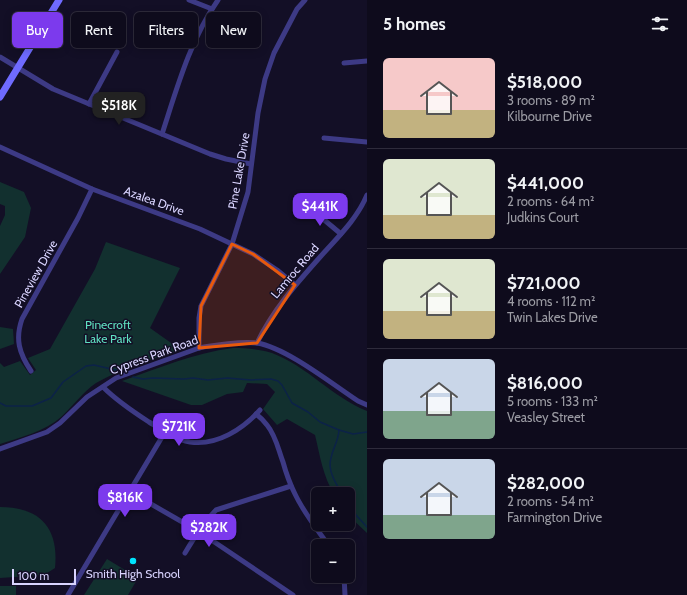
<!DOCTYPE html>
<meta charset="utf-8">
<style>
:root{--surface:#0e0b1c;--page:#1c1929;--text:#f1f3f6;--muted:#9b9ba3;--line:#2e2b3b;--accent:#7c3aed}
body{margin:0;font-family:Cabin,sans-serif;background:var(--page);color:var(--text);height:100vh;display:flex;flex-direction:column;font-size:15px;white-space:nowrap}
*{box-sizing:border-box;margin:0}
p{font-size:13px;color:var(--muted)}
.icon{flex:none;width:22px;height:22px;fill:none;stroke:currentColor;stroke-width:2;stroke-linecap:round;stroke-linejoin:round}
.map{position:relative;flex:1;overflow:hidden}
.side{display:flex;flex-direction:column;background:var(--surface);width:320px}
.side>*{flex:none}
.guide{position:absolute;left:12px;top:12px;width:295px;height:36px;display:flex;gap:8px}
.controls{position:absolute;left:311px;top:487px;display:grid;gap:8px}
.controls a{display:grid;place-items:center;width:44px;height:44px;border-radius:6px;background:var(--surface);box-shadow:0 2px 10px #0003,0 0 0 1px var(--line);font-size:20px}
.scale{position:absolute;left:12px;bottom:10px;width:64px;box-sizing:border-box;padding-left:4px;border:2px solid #d9d4ff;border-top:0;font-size:11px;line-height:14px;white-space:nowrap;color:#d9d4ff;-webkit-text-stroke:3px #130f26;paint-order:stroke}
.price{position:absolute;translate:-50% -34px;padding:0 9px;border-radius:8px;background:var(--accent);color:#fff;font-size:13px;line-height:26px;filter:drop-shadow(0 1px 2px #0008)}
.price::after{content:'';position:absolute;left:50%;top:24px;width:12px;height:9px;margin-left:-6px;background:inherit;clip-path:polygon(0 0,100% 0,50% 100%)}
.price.selected{background:#222;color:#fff}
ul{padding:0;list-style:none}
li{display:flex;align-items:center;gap:12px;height:100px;padding:0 16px}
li+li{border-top:1px solid var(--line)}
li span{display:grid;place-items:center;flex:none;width:112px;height:80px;border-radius:6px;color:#555}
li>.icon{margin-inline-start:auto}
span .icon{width:48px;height:48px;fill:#fffc;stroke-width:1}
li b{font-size:17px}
h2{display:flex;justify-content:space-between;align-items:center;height:48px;padding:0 16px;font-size:17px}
.chip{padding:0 14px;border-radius:6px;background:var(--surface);box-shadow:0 2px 10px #0003,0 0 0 1px var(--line);font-size:14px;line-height:36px}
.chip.selected{background:var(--accent);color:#fff}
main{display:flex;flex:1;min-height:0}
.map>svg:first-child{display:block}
.green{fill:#12302f}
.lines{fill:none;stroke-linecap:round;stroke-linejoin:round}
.stream{stroke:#0c2248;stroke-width:1.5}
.street{stroke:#3d3a85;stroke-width:5}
.secondary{stroke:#6f6bff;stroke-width:7}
.marked{fill:#e8590c;fill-opacity:0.2;stroke:#e8590c;stroke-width:3;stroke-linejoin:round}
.poi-dot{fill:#00e5ff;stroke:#130f26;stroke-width:1.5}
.labels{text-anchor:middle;stroke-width:3;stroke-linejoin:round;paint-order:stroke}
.street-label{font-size:12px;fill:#d9d4ff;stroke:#130f26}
.park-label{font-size:12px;fill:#5fe0c0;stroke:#130f26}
.poi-label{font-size:12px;fill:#d9d4ff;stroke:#130f26}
</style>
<main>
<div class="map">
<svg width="367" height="595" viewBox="0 0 367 595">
<rect width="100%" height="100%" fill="#130f26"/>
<g class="green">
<path d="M 0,182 L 24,192 L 31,208 L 25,237 L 0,274 L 0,226 L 5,215 L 5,206 L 0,204 Z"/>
<path d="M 106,242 L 180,268 L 150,328 L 181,350 C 153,359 122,368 96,383 C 83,392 73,406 61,417 C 44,432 21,437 0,444 L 0,363 L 4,367 L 20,361 L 30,375 L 36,370 L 28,358 L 50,349 L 95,269 Z"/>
<path d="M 0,327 L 13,329 L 14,344 L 0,349 Z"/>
<path d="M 233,348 C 246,348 260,349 272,353 C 307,366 332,397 367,411 L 367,533 L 348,515 L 348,494 L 334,494 C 323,476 320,456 315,435 L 287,419 L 277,425 L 263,409 L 275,392 L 267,384 L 247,383 L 243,392 L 227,394 L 202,405 L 191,405 L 122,381 C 159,368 194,353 233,348 Z"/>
<path d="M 0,507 C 40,507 59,528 55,568 L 44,575 L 0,578 Z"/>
<path d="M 107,559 L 138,578 L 128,595 L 84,595 Z"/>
<rect x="0" y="586" width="16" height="9"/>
</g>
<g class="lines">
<g class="stream">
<path d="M 133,377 L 143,379 L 153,378 L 184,379 L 193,378 L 208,380 L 227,378 L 251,380 L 271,379 L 278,381 L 282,385 L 292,403 L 308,412 L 320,422 L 339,430 L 353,434 L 367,432"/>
<path d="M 0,403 L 6,406 L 32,406 L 51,398 L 63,382 L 86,366 L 94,365 L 120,371"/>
<path d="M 339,430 C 338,443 333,447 331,458 C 327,470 336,484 342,494"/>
<path d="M 348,503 L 356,515 L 367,527"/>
</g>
<g class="street">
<path d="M 189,0 L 212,9"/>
<path d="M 0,57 L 53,89 L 210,154 L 226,159 L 251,164"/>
<path d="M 344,63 L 367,61"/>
<path d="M 89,104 L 117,52"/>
<path d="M 162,134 C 177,88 190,40 218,0"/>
<path d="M 324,138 L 367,142"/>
<path d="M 0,147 L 92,189 L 200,229 L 253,254 L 277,270 L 295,285"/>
<path d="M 310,208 L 341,234"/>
<path d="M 257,343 C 273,310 296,284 321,256 C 338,237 357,219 367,195"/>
<path d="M 199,348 L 199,318 L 201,306 L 232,244 L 248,192 L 258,113 L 265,79 L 274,53 L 297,9 L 305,0"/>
<path d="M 31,371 C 19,353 15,339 22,319 L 78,218 L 92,189"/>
<path d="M 103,387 C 117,401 132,411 149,422 C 162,430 175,439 190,442 C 217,446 243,429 260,410"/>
<path d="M 256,414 C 260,417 264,421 267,425 C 276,436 278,449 283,462 C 286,473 290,484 295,494 C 304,513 317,529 329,546"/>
<path d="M 0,449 L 47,432 L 60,423 L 87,397 L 116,378 L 199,348 C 213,345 243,341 257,343 C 287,348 332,384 358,401 L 367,405"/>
<path d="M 130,492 L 198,531 L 293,595"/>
<path d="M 185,553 C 194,538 203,523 216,510 L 291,486"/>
<path d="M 344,576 L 345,595"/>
<path d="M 68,595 L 165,432"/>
</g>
<path class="secondary" d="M 0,97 L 59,0"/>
</g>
<path class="marked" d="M 232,244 L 253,254 L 295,285 L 257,343 L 199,348 L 201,306 Z"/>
<circle class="poi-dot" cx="133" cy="561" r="4"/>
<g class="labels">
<g class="street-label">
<text transform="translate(239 171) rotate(-80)" y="4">Pine Lake Drive</text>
<text transform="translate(154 201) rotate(20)" y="4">Azalea Drive</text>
<text transform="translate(295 271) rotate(-50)" y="4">Lamroc Road</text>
<text transform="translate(36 274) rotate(-61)" y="4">Pineview Drive</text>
<text transform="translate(154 355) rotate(-20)" y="4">Cypress Park Road</text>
</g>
<g class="park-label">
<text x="108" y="329">Pinecroft<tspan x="108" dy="14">Lake Park</tspan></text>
</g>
<g class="poi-label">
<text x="133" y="578">Smith High School</text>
</g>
</g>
</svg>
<div class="controls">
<a>+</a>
<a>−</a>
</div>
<div class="scale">100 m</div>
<b class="price selected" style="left:119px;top:126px">$518K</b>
<b class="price" style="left:320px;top:227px">$441K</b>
<b class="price" style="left:179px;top:447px">$721K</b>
<b class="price" style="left:125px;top:518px">$816K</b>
<b class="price" style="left:209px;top:548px">$282K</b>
<div class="guide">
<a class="chip selected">Buy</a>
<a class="chip">Rent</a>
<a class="chip">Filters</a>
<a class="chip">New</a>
</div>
</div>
<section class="side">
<h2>5 homes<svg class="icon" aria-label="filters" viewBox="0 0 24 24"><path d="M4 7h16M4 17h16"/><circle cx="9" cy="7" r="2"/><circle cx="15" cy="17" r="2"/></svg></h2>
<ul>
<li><span style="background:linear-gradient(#f6c9c9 65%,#c2b280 0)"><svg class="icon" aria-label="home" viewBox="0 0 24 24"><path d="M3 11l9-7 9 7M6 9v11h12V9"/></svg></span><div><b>$518,000</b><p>3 rooms · 89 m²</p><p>Kilbourne Drive</p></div></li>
<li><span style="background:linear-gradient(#dfe7d0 70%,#c2b280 0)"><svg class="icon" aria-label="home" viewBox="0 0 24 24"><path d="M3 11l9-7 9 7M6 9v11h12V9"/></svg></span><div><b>$441,000</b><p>2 rooms · 64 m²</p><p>Judkins Court</p></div></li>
<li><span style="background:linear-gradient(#dfe7d0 65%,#c2b280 0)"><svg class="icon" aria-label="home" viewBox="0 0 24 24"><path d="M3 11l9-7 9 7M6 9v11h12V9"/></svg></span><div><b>$721,000</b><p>4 rooms · 112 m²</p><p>Twin Lakes Drive</p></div></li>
<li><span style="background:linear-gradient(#c9d6e8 65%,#7fa58c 0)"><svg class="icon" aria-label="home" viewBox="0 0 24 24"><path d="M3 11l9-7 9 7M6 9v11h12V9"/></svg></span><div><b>$816,000</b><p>5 rooms · 133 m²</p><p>Veasley Street</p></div></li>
<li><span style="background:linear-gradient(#c9d6e8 70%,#7fa58c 0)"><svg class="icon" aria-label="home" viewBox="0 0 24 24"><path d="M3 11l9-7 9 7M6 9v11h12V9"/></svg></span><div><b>$282,000</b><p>2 rooms · 54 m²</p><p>Farmington Drive</p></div></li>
</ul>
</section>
</main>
